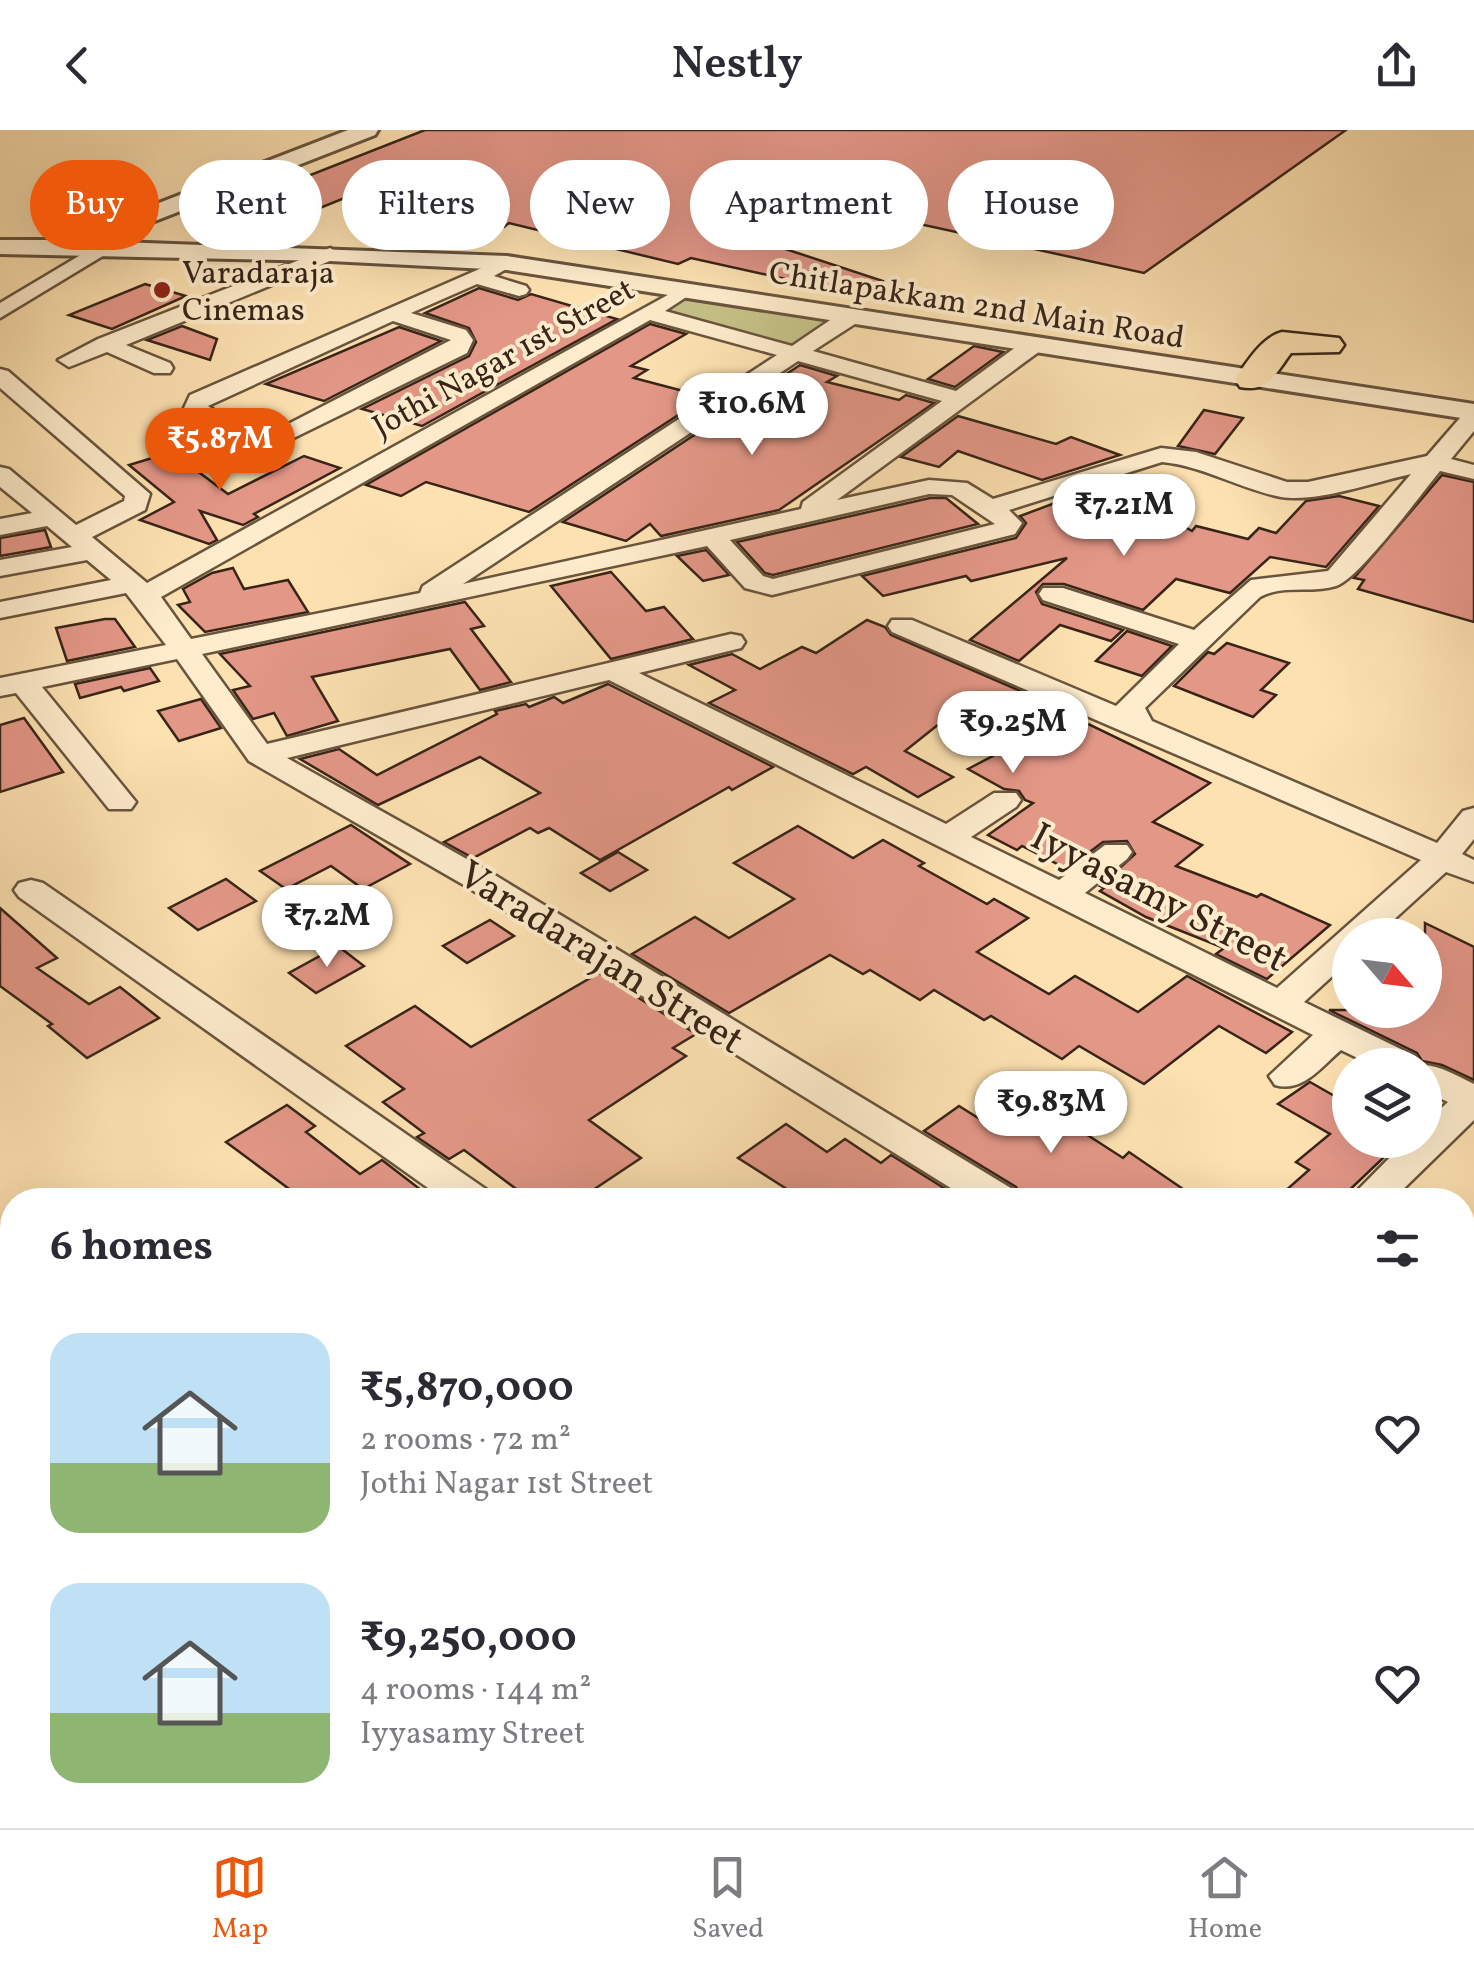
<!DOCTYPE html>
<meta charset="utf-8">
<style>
:root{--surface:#fff;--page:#f2f2f3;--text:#2b2b33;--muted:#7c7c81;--line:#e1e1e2;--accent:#ea580c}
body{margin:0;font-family:Vollkorn,serif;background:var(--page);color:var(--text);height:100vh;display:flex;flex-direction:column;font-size:38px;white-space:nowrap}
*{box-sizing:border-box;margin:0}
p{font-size:32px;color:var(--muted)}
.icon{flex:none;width:55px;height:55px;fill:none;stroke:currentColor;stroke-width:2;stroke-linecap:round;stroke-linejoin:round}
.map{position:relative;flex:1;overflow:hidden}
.drawer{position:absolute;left:0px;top:1058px;width:1475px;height:642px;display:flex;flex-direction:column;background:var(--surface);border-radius:40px 40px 0 0;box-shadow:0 10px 40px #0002}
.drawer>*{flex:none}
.guide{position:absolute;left:30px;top:30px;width:1415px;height:90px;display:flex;gap:20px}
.needle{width:65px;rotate:118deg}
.tools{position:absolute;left:1332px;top:788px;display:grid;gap:20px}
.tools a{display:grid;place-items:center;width:110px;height:110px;border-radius:50%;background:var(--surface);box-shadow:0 10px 40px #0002;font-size:50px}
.price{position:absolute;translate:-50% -85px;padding:0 22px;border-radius:35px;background:#fff;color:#222;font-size:32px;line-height:65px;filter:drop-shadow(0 2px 5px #0008)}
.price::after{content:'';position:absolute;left:50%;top:60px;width:30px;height:22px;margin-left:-15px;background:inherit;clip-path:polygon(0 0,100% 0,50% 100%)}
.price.current{background:var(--accent);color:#fff}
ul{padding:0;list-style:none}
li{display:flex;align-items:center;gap:30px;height:250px;padding:0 50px}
li span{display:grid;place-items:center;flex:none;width:280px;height:200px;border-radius:30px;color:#555}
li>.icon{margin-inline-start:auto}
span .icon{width:120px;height:120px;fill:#fffc;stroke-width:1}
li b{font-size:42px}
h2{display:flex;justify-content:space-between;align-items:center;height:120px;padding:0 50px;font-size:42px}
.chip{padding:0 35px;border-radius:45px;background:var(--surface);box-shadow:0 10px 40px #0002;font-size:35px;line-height:90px}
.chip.current{background:var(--accent);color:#fff}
header{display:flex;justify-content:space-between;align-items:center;height:130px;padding:0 50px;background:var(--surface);font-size:45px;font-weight:600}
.menu{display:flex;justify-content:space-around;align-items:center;height:140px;border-top:2px solid var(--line);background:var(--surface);font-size:28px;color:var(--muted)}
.menu a{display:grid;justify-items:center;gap:5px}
.menu .current{color:var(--accent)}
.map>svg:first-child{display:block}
.green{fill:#c5c187;stroke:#7e7350;stroke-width:2.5}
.building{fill:#e39787;stroke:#382518;stroke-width:2.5}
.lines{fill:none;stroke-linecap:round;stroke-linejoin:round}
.minor-casing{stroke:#69543e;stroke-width:5}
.tertiary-casing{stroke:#69543e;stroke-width:6}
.motorway-casing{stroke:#382518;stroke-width:5}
.minor{fill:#feeccc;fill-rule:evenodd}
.tertiary{fill:#feeccc;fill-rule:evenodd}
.motorway{fill:#fde1b1;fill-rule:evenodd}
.poi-dot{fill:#8f2418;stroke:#feeccc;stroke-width:4}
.labels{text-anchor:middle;stroke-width:8;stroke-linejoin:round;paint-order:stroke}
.far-poi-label{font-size:32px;fill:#382518;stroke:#feeccc;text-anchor:start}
.far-street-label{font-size:32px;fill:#382518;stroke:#feeccc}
.street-label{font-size:40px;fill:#382518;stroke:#feeccc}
</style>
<header><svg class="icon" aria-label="back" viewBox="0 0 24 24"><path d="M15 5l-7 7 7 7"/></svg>Nestly<svg class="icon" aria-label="share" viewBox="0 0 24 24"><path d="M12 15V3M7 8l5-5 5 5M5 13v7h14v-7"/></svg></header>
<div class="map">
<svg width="1474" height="1698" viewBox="0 0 1474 1698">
<rect width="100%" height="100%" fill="#fde1b1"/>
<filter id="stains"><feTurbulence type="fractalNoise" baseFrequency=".002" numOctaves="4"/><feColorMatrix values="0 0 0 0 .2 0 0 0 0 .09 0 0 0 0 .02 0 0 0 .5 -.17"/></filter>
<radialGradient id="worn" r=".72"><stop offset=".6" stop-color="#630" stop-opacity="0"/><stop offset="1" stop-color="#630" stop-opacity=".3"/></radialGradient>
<path class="green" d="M 690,166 L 831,189 L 791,218 L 664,182 Z"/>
<g class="building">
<path d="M 425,0 L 1346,0 L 1144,143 L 828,74 L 761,111 L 883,151 L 880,164 L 817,156 L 691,128 L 678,134 L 509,93 L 504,97 L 446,87 L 484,64 L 401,45 L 256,104 L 198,89 Z"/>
<path d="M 145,154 L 186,166 L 112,199 L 69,185 Z"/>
<path d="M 479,158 L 518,170 L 531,164 L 617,189 L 422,296 L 362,279 L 469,226 L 476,212 L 469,198 L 425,183 Z"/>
<path d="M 650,194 L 686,204 L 631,236 L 647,240 L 634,248 L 706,267 L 529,382 L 426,352 L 401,366 L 366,355 Z"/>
<path d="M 182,196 L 217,209 L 210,230 L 147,210 Z"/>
<path d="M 399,197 L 441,211 L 324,271 L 266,254 Z"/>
<path d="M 974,216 L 1003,222 L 955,257 L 928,249 Z"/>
<path d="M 800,235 L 837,246 L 827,252 L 899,270 L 906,265 L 934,273 L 779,380 L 661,406 L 650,394 L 626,411 L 563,392 Z"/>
<path d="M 1204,280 L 1243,288 L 1215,324 L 1178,316 Z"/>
<path d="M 958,286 L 1056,314 L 1071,307 L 1120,325 L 1042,350 L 958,321 L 939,337 L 901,327 Z"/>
<path d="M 172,322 L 228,364 L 304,326 L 340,338 L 254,384 L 258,387 L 243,395 L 200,381 L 217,410 L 209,414 L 140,390 L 174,372 L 129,335 Z"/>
<path d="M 1442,345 L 1474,352 L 1474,492 L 1358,459 L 1364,450 L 1354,448 Z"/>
<path d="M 1109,353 L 1192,401 L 1196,396 L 1248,409 L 1259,398 L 1276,403 L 1306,371 L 1339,366 L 1379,376 L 1326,437 L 1270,427 L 1230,463 L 1176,449 L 1143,480 L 1064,454 L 1043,454 L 1036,462 L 1042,474 L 1123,500 L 1111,511 L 1060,495 L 1019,531 L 970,510 L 1067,428 L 971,451 L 966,446 L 883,466 L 862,446 L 1016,408 L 1026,393 L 1020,386 Z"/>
<path d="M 930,368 L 946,368 L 978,394 L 773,445 L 765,443 L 737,412 Z"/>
<path d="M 45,400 L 51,417 L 0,426 L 0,408 Z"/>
<path d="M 706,420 L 729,445 L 703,451 L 677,426 Z"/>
<path d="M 233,438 L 244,459 L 288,450 L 308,482 L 205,502 L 178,475 L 190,472 L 183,459 L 212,443 Z"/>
<path d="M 611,442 L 646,481 L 664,477 L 693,509 L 611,529 L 551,456 Z"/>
<path d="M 465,472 L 484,496 L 471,499 L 511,552 L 480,560 L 450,519 L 312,547 L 338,591 L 287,606 L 274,583 L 253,589 L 233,560 L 250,556 L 220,524 Z"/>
<path d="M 105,489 L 115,489 L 135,517 L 67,531 L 56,498 Z"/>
<path d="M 867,490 L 885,497 L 891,505 L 1016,559 L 1210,653 L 1153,692 L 1202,715 L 1176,736 L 1257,767 L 1261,764 L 1330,795 L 1267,849 L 1216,824 L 1224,818 L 1146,787 L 1100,761 L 1104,758 L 1100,756 L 1135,724 L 1127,711 L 1103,712 L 1067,739 L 1022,716 L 1017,720 L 988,705 L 1033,673 L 1025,670 L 1019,661 L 1004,659 L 968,639 L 1025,609 L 959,578 L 905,621 L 953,647 L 918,667 L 866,637 L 853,644 L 709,573 L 735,560 L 689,535 L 732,524 L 760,539 L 802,517 L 816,523 Z"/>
<path d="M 1127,501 L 1172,516 L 1142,546 L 1096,531 Z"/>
<path d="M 1227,513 L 1289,533 L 1261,560 L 1276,565 L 1253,587 L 1174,556 L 1208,522 L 1214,524 Z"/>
<path d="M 150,538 L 159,551 L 124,561 L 121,557 L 80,568 L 75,554 Z"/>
<path d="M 608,554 L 773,637 L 732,660 L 729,657 L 600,730 L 549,698 L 538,703 L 530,698 L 473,728 L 444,712 L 540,663 L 480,627 L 378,675 L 300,629 L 339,619 L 377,645 L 497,584 L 495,581 L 526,574 L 529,577 L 554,567 L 563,573 Z"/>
<path d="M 201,569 L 221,598 L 179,611 L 158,581 Z"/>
<path d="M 24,588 L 63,642 L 0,662 L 0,595 Z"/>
<path d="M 351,695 L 410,734 L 363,759 L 331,736 L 286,759 L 260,741 Z"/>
<path d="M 798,696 L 853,728 L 883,710 L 924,733 L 919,736 L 987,774 L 994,769 L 1028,788 L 977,822 L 1049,864 L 1075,846 L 1138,882 L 1187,846 L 1292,902 L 1266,923 L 1219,896 L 1144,954 L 1079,916 L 1062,929 L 991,886 L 984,890 L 934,860 L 920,870 L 870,840 L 863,844 L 830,825 L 729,883 L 632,824 L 695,787 L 729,808 L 794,769 L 734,733 Z"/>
<path d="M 618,722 L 647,740 L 610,761 L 581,743 Z"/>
<path d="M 226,749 L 256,771 L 198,800 L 169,778 Z"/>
<path d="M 0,778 L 57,828 L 37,838 L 89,874 L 120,857 L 159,888 L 87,928 L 48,896 L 52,894 L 0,856 Z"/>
<path d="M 490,790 L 514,806 L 467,833 L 443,816 Z"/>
<path d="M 1425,793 L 1474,817 L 1474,950 L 1442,935 L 1422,931 L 1417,923 L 1329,880 L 1377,880 L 1401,889 L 1412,880 L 1425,880 Z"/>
<path d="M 338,816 L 364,836 L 316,863 L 289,843 Z"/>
<path d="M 599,843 L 696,904 L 673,918 L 686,926 L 589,990 L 641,1028 L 578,1070 L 531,1070 L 464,1020 L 449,1029 L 417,1007 L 424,1003 L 383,972 L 404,959 L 346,916 L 415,876 L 471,917 Z"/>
<path d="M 1310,952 L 1350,975 L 1350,1010 L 1402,1010 L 1339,1070 L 1275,1070 L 1309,1040 L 1296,1032 L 1330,1004 L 1278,974 Z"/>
<path d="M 1021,962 L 1123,1028 L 1129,1022 L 1199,1070 L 1024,1070 L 1016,1057 L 924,1001 L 959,976 L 983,991 Z"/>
<path d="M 287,975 L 315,996 L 306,1002 L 360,1044 L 382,1030 L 434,1070 L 304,1070 L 226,1012 Z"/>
<path d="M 786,994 L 827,1022 L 845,1009 L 881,1033 L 891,1025 L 963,1070 L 804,1070 L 738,1028 Z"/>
</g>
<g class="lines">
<defs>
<g id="minor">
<path d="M 104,111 L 114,117 L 111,121 L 0,188 L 0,173 Z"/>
<path d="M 330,118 L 340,124 L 337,128 L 126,215 L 170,233 L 173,238 L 170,243 L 154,243 L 107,222 L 69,237 L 58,230 L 98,209 Z"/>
<path d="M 507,127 L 517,133 L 494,146 L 526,156 L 529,160 L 526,164 L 519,166 L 477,154 L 411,183 L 466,200 L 473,210 L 467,223 L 269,320 L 238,317 L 184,278 L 190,265 ZM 393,191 L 451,210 L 265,306 L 252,305 L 208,276 Z"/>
<path d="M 684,156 L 691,158 L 694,162 L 665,181 L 792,216 L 842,182 L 858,182 L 861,187 L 858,192 L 813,221 L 956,261 L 1024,211 L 1040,211 L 1043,216 L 1040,221 L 837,370 L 929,350 L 967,353 L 993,369 L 1161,318 L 1196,322 L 1287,352 L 1308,352 L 1427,326 L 1466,281 L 1474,279 L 1474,301 L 1451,329 L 1474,335 L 1474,349 L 1440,341 C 1422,363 1358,450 1336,456 C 1311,464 1283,454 1260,467 L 1145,578 L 1152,591 L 1437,713 L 1463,681 L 1474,678 L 1474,709 L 1462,724 L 1474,730 L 1474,752 L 1446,742 L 1377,805 L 1350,805 L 1350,830 L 1304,872 L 1415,926 L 1420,935 C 1439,934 1457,946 1474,954 L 1474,990 L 1392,1070 L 1348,1070 L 1407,1010 L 1425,1010 L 1425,993 L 1448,972 L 1425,961 L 1425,935 L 1372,935 L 1341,920 C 1321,937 1303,963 1275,955 L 1269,946 L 1313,905 L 609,550 L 287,628 L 488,741 L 1014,1060 L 1020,1070 L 970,1070 L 464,755 L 249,631 L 177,529 L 42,557 L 136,672 L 131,679 L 109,679 L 16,563 L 0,566 L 0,548 L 166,515 L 126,463 L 0,488 L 0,472 L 111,450 L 87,430 L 0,446 L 0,430 L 72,417 L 47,396 L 0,405 L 0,389 L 32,383 L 0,357 L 0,337 L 9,339 L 76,395 L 124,371 L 125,366 L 0,258 L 0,239 L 8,241 L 150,364 L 145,380 L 92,407 L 147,453 ZM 650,190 L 777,225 L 423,456 L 420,463 L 191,509 L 161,467 ZM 798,231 L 942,271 L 803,372 L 801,379 L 463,454 ZM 1162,332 C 1204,336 1240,359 1281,367 C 1316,373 1375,352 1411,344 L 1328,441 L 1251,450 L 1194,500 L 1063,458 L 1043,458 L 1039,464 L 1043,470 L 1179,514 L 1116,576 L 912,490 L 892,490 L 888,496 L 892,502 L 1421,730 L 1277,858 L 1085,763 L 1127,729 L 1132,722 L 1127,715 L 1105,715 L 1059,750 L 971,707 L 1016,677 L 1021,670 L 1016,663 L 994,663 L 946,694 L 639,543 L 741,518 L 745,512 L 741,506 L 731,504 L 267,614 L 202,524 L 707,416 L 745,458 L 772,465 L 1015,404 L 1022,393 L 1009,380 ZM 929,364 L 952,365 L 995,394 L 773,449 L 763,446 L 730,410 Z"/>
<path d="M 31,750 L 43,753 L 487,1060 L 493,1070 L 445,1070 L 19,767 L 14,760 L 19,753 Z"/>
<path d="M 1474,1195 L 1474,1237 L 1462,1240 L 1462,1198 Z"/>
<path d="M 1462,1327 L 1474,1331 L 1474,1371 L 1462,1367 Z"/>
<path d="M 12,1331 L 12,1373 L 0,1378 L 0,1335 Z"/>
<path d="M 12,1666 L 12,1688 L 45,1688 L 41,1698 L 0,1698 L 0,1671 Z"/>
<path d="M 457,1688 L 516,1688 L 512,1698 L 453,1698 Z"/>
<path d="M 1253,1688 L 1315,1688 L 1319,1698 L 1257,1698 Z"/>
</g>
<g id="tertiary">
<path d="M 348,0 L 378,0 L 375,5 L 124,103 L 119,112 L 507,126 L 1474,274 L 1474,290 L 507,140 L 330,131 L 0,124 L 0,110 L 96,110 L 107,93 Z"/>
<path d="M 0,1188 L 12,1192 L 12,1235 L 0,1231 Z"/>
<path d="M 1474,1361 L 1474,1416 L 1462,1420 L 1462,1365 Z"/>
<path d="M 543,1688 L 615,1688 L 620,1698 L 548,1698 Z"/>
<path d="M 1177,1688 L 1245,1688 L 1240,1698 L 1172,1698 Z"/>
</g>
<path id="motorway" d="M 1282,202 L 1339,208 L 1344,215 L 1339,222 L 1291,223 C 1276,243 1268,263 1240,257 L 1235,249 C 1247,232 1262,207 1282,202 Z"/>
</defs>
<use href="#minor" class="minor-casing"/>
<use href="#tertiary" class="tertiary-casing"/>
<use href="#motorway" class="motorway-casing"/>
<use href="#minor" class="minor"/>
<use href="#tertiary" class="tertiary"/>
<use href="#motorway" class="motorway"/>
</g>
<circle class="poi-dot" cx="162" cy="160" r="10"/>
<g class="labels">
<g class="far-poi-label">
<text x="182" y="153">Varadaraja<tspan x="182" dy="37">Cinemas</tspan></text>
</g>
<g class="far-street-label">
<text transform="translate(977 174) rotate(9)" y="11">Chitlapakkam 2nd Main Road</text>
<text transform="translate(503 227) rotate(-29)" y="11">Jothi Nagar 1st Street</text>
</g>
<g class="street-label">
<text transform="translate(1160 766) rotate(27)" y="14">Iyyasamy Street</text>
<text transform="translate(602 826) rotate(32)" y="14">Varadarajan Street</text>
</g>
</g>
<rect width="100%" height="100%" filter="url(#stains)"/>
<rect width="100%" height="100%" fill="url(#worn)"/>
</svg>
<div class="tools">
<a><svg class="needle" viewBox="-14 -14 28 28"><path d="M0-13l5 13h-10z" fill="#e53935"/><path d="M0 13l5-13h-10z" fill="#7c7c81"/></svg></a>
<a><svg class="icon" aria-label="layers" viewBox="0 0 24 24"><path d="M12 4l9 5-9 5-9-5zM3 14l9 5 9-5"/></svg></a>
</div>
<b class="price" style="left:752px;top:328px">₹10.6M</b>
<b class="price current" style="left:220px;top:363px">₹5.87M</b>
<b class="price" style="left:1124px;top:429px">₹7.21M</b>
<b class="price" style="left:1013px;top:646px">₹9.25M</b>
<b class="price" style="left:327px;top:840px">₹7.2M</b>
<b class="price" style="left:1051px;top:1026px">₹9.83M</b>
<div class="guide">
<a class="chip current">Buy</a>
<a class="chip">Rent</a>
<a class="chip">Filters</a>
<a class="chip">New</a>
<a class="chip">Apartment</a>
<a class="chip">House</a>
</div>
<section class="drawer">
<h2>6 homes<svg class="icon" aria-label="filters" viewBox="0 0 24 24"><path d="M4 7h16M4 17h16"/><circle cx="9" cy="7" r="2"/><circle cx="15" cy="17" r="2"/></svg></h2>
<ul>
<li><span style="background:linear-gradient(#bfe0f5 65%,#8fb573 0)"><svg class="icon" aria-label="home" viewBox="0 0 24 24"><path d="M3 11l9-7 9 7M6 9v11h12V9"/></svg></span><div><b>₹5,870,000</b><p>2 rooms · 72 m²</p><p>Jothi Nagar 1st Street</p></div><svg class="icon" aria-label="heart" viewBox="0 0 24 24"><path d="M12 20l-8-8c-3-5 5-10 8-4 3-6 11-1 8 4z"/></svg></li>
<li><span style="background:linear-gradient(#bfe0f5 65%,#8fb573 0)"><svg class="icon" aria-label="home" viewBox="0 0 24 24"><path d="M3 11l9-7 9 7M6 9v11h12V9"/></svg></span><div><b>₹9,250,000</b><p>4 rooms · 144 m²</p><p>Iyyasamy Street</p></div><svg class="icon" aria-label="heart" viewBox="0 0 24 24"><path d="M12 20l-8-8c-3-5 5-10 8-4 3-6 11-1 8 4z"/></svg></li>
</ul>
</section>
</div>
<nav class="menu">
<a class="current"><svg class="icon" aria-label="map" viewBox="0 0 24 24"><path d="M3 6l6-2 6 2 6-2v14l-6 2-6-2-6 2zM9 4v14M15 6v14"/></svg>Map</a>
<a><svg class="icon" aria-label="saved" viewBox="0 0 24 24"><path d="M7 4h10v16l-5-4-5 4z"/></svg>Saved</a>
<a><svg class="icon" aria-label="home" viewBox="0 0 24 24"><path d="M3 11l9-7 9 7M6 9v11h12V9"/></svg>Home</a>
</nav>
